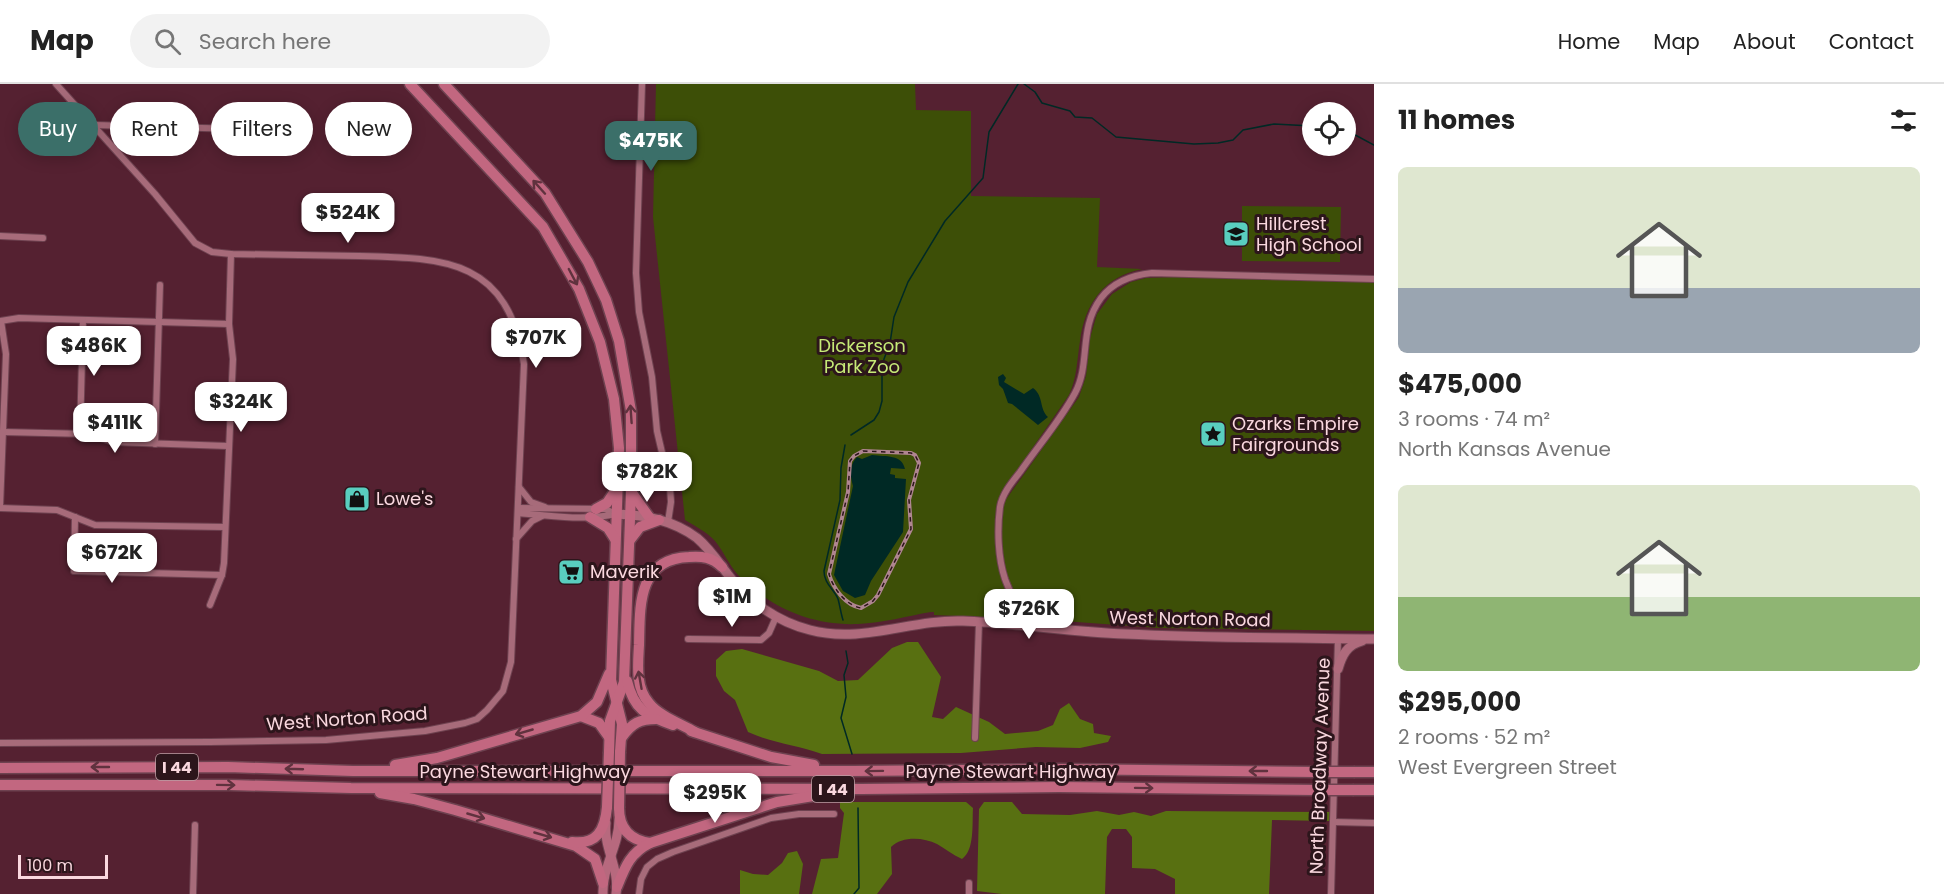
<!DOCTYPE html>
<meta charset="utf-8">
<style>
:root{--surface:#fff;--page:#f2f2f2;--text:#222;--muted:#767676;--line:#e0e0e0;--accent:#3b6f69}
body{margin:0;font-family:Poppins,sans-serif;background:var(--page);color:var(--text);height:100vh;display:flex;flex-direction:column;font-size:22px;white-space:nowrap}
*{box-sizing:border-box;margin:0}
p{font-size:20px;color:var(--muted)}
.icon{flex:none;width:33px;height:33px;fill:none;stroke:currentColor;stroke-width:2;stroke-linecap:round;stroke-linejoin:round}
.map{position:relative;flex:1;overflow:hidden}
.details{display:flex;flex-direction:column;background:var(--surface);width:570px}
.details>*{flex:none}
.banner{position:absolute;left:18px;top:18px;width:570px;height:54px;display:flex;gap:12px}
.controls{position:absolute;left:1302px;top:18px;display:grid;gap:12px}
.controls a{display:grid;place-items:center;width:54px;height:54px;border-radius:50%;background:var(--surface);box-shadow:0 3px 15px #0003;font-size:30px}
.scale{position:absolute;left:18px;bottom:15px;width:90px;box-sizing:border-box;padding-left:6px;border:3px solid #fad8df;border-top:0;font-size:16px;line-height:21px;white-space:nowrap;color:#fad8df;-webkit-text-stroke:4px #2c151b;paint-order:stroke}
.price{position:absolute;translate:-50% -51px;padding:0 14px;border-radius:12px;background:#fff;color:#222;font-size:20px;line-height:39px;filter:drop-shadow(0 2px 3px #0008)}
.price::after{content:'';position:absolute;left:50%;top:36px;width:18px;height:14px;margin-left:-9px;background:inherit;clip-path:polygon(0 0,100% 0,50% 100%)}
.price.on{background:var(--accent);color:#fff}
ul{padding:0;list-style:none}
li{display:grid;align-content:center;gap:12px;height:318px;padding:0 24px}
li span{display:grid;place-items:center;height:186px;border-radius:9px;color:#555}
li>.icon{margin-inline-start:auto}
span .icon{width:108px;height:108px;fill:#fffc;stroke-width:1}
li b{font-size:26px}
h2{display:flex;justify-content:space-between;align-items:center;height:72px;padding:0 24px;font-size:26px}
.pill{padding:0 21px;border-radius:27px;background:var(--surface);box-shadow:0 3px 15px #0003;font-size:21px;line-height:54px}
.pill.on{background:var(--accent);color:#fff}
header{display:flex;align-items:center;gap:36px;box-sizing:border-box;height:84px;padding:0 30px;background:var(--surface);border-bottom:2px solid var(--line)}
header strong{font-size:28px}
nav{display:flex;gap:33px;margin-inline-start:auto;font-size:21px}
.search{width:420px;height:54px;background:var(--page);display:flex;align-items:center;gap:15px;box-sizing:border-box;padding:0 21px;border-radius:33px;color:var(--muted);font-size:22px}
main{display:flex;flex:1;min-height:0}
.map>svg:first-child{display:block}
.green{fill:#3d4f07}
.forest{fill:#587011}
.water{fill:#002925}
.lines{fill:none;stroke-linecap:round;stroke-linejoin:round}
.stream{stroke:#002925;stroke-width:1.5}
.street-casing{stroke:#6e4250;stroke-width:8}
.secondary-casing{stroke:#6e4250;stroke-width:11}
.primary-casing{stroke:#6e4250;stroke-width:11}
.highway-casing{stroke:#6e4250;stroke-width:13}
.street{stroke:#a76b7a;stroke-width:6}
.secondary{stroke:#af6a7c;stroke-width:9}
.primary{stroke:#b7697e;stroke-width:9}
.highway{stroke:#c26780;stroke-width:10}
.rail-casing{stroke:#af8590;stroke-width:4}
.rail{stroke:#2c151b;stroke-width:1.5;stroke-dasharray:4.5;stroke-linecap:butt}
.highway-bridge-casing{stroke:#6e4250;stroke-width:13;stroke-linecap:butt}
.highway-bridge{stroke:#c26780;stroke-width:10}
.oneway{stroke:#60323e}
.labels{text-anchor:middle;stroke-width:6;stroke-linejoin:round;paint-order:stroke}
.shield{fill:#2c151b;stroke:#bc9ea4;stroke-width:1.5}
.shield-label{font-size:16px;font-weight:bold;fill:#fad8df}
.poi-label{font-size:18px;fill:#fad8df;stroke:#2c151b;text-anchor:start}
.park-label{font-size:18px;fill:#c6ea77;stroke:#2c151b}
.street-label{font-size:18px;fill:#fad8df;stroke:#2c151b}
</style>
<header>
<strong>Map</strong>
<div class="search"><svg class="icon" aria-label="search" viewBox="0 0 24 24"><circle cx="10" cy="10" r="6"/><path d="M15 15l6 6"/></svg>Search here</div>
<nav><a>Home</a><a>Map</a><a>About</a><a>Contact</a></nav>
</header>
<main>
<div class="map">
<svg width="1374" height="810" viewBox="0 0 1374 810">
<rect width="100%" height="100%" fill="#552131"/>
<g class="green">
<path d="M 656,0 L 915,0 L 916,26 L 971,27 L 971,112 L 1100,114 L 1097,183 L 1142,185 C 1104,193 1085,219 1080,257 C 1077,276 1077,294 1069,311 L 1007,401 L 1007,414 L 1079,313 L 1086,292 L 1090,254 L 1097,230 L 1112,210 L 1131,198 L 1146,194 L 1177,193 L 1374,198 L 1374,547 L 1158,544 L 1036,535 L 1028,521 L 1011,527 L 1011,531 L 1004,534 L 934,531 L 934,528 L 931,528 C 907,532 883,539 858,540 C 812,542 770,524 738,491 C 729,481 724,468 715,457 C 707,448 695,442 685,436 L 653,133 Z"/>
<path d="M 1242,122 L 1341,123 L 1340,178 L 1242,177 Z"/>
</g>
<g class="forest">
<path d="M 907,558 L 918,558 L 941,593 L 932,633 L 943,635 L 956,623 L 989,638 L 1005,650 L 1038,647 L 1053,641 L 1060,625 L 1069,619 L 1080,635 L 1093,640 L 1094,649 L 1111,652 L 1108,658 L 1080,664 L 1036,663 L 961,669 L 822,670 C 797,661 772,659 748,648 L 735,616 L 724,607 L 716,592 L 716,576 L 726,567 L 742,565 L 819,587 L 838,597 L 858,596 L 892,564 Z"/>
<path d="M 840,718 L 966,718 L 973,724 C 972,739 975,766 962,775 C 953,771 946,765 937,760 C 923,753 902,752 891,763 L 892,790 L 877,810 L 812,810 L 821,775 L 838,774 L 844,729 L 840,724 Z"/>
<path d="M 984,718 L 1012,718 L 1022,730 L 1070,731 L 1097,727 L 1119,731 L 1134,728 L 1151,732 L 1166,727 L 1331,728 L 1330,737 L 1272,736 L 1269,810 L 1175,810 L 1175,795 L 1155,785 L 1132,784 L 1132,753 L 1126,745 L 1112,745 L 1107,753 L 1105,810 L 1002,810 L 977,807 L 979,725 Z"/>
<path d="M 797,767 L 803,780 L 799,810 L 740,810 L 740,786 L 753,790 L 768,791 L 782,779 L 788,769 Z"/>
</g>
<g class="water">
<path d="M 1003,290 L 1006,294 L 1004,298 L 1024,310 L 1033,304 C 1044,312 1039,325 1048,333 L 1038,341 L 1012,320 L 1008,319 L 1003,305 L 999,301 L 998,293 Z"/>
<path d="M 872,371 C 886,373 902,370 905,385 L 891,384 L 890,390 L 895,391 L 895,394 L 906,395 L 903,448 L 871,497 L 865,511 L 855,514 L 843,507 L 834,491 L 853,402 C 850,391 849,382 857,373 L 862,375 Z"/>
</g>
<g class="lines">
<g class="stream">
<path d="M 1024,0 L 1035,8 L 1042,19 L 1070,27 L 1075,33 L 1092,34 L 1116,53 L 1194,60 L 1218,59 L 1233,56 L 1243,46 L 1274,40 L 1312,42"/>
<path d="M 1346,46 L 1374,61"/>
<path d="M 851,351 L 874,336 L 879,328 L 882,317 L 882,287 L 884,275 L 890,259 L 894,233 L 908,198 L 945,137 L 983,94 L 989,48 L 1018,0"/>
<path d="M 843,536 C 841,530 840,522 838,515 C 834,505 824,500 824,487 L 840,416 L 841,384 L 845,361"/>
<path d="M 846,567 L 848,579 L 844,591 L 846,613 L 841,634 L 852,670"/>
<path d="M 854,810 L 859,804 L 858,724"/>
</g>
<defs>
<g id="street">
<path d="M 642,0 L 636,189 L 639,228 L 652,293 L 657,347 L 670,403 L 671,418 L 668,438"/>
<path d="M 94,41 L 275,46"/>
<path d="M 0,152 L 43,154"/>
<path d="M 0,237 L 19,234 L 229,240"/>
<path d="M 3,348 L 88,350 L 113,358 L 228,362"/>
<path d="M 80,350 L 83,236"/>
<path d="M 155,360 L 160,201"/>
<path d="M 519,403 L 531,418 L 545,423"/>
<path d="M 0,423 L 6,270 L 1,237"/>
<path d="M 0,424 L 57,426 L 95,441 L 225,443"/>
<path d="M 518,424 L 605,425 L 616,430"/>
<path d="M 518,429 C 549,432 585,437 616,430"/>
<path d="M 75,433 L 74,487 L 222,491"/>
<path d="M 516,455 L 532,437 L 542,432"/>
<path d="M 210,521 L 222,491 L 224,479 L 233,275 L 229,240 L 231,170"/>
<path d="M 1023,542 C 1019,525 1011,511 1005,495 C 998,474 997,446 1000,423 C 1002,410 1012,398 1020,388 C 1038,362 1060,337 1075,309 C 1091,279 1078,245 1101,214 C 1114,197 1132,191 1152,189 L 1374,195"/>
<path d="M 688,555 L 761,556 L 769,549 L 776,533"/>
<path d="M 975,654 L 979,538"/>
<path d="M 0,659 L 210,658 L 326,656 L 425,647 L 465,639 L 477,635 L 487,626 L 503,607 L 511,578 L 524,280 C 508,176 448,174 359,172 C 317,171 274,171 231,170 L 212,168 L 195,159 L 155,110 L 56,0"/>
<path d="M 1334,738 L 1374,739"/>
<path d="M 193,810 L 195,741"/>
<path d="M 639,810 L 641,795 L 647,783 L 657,775 L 673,768 L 771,734 L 799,730 L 834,730"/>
<path d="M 969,810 L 969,799"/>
<path d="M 1331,810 L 1338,554"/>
</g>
<g id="secondary">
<path d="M 616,430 C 645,431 673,436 697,454 C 710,465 719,479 729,492 C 749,518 778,538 810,546 C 862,560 911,535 963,537 C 1017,539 1071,548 1125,550 C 1208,554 1291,554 1374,555"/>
<path d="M 1338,585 C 1342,571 1347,561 1362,557"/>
</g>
<g id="primary">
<path d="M 606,739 C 603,764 620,784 616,810"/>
<path d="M 603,810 C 602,782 619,763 619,735"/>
</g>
<g id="highway">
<path d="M 410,0 L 543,143 L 579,205 L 600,258 L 614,315 L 619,364 L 611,596 L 622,640 L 620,668"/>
<path d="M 444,0 L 545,109 L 588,178 L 606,216 L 619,257 L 631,327 L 631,408 L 624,598 L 610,637 L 609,668"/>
<path d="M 632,409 L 649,433"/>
<path d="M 596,425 L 607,419 L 617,404"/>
<path d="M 590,433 L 608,444 L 615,455"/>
<path d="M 630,456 L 640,443 L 659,436"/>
<path d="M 627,597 C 634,626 647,632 673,641"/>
<path d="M 581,632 L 599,639 L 609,653"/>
<path d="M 691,647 L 771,673 L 814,681"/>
<path d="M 695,648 C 681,640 659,632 649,619 C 635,603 638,580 639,561 C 640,522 637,475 689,473 C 702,472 712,473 722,483"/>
<path d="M 622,653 C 632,639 640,635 656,635"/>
<path d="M 395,681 L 437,674 L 581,632 L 597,618 L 609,590"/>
<path d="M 0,684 L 228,683 L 353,687 L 853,687 L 1060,685 L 1316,688"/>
<path d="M 1355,688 L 1374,688"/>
<path d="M 0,701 L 230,701 L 351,704 L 861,705 L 1059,703 L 1315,706"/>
<path d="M 1354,706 L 1374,706"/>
<path d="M 380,709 L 414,715 L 455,726 L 576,762 L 595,775 L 603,799"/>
<path d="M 619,724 C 619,745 630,756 650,759"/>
<path d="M 572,758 C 597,761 605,746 607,723"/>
<path d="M 617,803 C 625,783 630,769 650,759 L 777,718 L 819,711"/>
</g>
</defs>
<use href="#street" class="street-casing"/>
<use href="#secondary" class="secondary-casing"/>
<use href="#primary" class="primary-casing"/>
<use href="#highway" class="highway-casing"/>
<use href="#street" class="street"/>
<use href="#secondary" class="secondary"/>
<use href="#primary" class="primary"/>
<use href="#highway" class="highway"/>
<defs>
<path id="rail" d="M 863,367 L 911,369 L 915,371 L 919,379 L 909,416 L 911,445 L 878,511 L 873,517 L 861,524 C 845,521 833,504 829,490 L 848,408 L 850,377 L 854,372 Z"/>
</defs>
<use href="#rail" class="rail-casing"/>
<use href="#rail" class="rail"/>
<defs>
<g id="highway-bridge">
<path d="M 1316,688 L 1355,688"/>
<path d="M 1315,706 L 1354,706"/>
<path d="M 607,723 L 609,668"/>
<path d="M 619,724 L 620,668"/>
</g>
</defs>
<use href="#highway-bridge" class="highway-bridge-casing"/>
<use href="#highway-bridge" class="highway-bridge"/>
</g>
<defs><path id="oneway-shaft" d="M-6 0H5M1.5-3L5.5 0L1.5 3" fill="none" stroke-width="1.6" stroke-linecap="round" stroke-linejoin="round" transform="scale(1.5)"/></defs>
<g class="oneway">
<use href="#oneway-shaft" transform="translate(539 103) rotate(-132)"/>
<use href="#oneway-shaft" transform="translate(573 193) rotate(62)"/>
<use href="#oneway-shaft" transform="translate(631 330) rotate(-94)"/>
<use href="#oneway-shaft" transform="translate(640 596) rotate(-100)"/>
<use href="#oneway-shaft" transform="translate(524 648) rotate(164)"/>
<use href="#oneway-shaft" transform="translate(100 683) rotate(180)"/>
<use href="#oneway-shaft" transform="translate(294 685) rotate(-178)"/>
<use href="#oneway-shaft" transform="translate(874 687) rotate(179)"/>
<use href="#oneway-shaft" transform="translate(1258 687) rotate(-180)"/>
<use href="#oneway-shaft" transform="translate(226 701) rotate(1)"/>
<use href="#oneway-shaft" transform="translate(1144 704) rotate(1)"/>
<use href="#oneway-shaft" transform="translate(476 732) rotate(16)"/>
<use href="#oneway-shaft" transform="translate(543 751) rotate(16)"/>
</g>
<defs>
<symbol id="school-square" viewBox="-11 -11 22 22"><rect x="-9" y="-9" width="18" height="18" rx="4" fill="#59cebf" stroke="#2c151b"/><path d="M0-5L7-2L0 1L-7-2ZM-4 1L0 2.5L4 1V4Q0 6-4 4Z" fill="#111"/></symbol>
<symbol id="sight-square" viewBox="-11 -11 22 22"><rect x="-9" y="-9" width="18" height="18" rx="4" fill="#59cebf" stroke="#2c151b"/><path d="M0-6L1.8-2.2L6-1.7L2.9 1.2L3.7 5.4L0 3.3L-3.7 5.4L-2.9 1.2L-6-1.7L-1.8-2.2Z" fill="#111"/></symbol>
<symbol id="shop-square" viewBox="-11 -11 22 22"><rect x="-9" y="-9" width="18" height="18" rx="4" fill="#59cebf" stroke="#2c151b"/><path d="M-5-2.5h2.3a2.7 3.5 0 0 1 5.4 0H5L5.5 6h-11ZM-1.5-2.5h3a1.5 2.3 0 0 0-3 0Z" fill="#111"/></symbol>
<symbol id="supermarket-square" viewBox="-11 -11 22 22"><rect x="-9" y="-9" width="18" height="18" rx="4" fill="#59cebf" stroke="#2c151b"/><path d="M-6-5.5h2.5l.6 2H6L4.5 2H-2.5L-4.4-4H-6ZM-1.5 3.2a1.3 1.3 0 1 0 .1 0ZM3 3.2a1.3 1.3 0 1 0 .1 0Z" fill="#111"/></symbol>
</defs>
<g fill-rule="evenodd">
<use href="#school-square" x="1221" y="135" width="30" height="30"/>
<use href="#sight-square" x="1198" y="335" width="30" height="30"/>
<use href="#shop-square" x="342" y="400" width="30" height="30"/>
<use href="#supermarket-square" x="556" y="473" width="30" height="30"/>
</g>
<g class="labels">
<g class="shield">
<rect x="156" y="670" width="42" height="26" rx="4.5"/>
<rect x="812" y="692" width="42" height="26" rx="4.5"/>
</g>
<g class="shield-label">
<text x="177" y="689">I 44</text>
<text x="833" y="711">I 44</text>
</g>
<g class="poi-label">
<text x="1256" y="146">Hillcrest<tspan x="1256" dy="21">High School</tspan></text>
<text x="1232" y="346">Ozarks Empire<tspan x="1232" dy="21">Fairgrounds</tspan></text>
<text x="376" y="421">Lowe's</text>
<text x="590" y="494">Maverik</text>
</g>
<g class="park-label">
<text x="862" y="268">Dickerson<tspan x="862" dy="21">Park Zoo</tspan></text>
</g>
<g class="street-label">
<text transform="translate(1190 535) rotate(1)" y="6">West Norton Road</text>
<text transform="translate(347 635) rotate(-4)" y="6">West Norton Road</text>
<text transform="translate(1320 682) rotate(-88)" y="6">North Broadway Avenue</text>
<text x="525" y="694">Payne Stewart Highway</text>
<text x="1011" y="694">Payne Stewart Highway</text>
</g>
</g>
</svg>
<div class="controls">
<a><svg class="icon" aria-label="locate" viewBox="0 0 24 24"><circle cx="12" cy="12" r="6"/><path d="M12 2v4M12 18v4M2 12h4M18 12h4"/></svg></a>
</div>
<div class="scale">100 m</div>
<b class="price on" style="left:651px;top:88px">$475K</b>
<b class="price" style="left:348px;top:160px">$524K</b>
<b class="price" style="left:536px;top:285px">$707K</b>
<b class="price" style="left:94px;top:293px">$486K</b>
<b class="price" style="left:241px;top:349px">$324K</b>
<b class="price" style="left:115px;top:370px">$411K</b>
<b class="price" style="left:647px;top:419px">$782K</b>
<b class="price" style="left:112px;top:500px">$672K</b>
<b class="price" style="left:732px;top:544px">$1M</b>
<b class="price" style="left:1029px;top:556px">$726K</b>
<b class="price" style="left:715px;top:740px">$295K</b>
<div class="banner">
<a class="pill on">Buy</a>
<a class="pill">Rent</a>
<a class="pill">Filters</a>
<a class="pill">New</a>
</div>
</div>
<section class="details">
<h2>11 homes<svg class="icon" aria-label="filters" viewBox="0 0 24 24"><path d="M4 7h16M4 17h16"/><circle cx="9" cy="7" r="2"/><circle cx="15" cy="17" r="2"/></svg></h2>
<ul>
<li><span style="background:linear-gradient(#dfe7d0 65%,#9aa5b1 0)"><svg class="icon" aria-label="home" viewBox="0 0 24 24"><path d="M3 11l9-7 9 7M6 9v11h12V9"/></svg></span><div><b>$475,000</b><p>3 rooms · 74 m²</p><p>North Kansas Avenue</p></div></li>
<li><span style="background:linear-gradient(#dfe7d0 60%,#8fb573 0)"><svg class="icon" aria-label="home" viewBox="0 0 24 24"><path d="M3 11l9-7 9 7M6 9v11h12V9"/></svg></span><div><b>$295,000</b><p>2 rooms · 52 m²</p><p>West Evergreen Street</p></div></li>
</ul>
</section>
</main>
